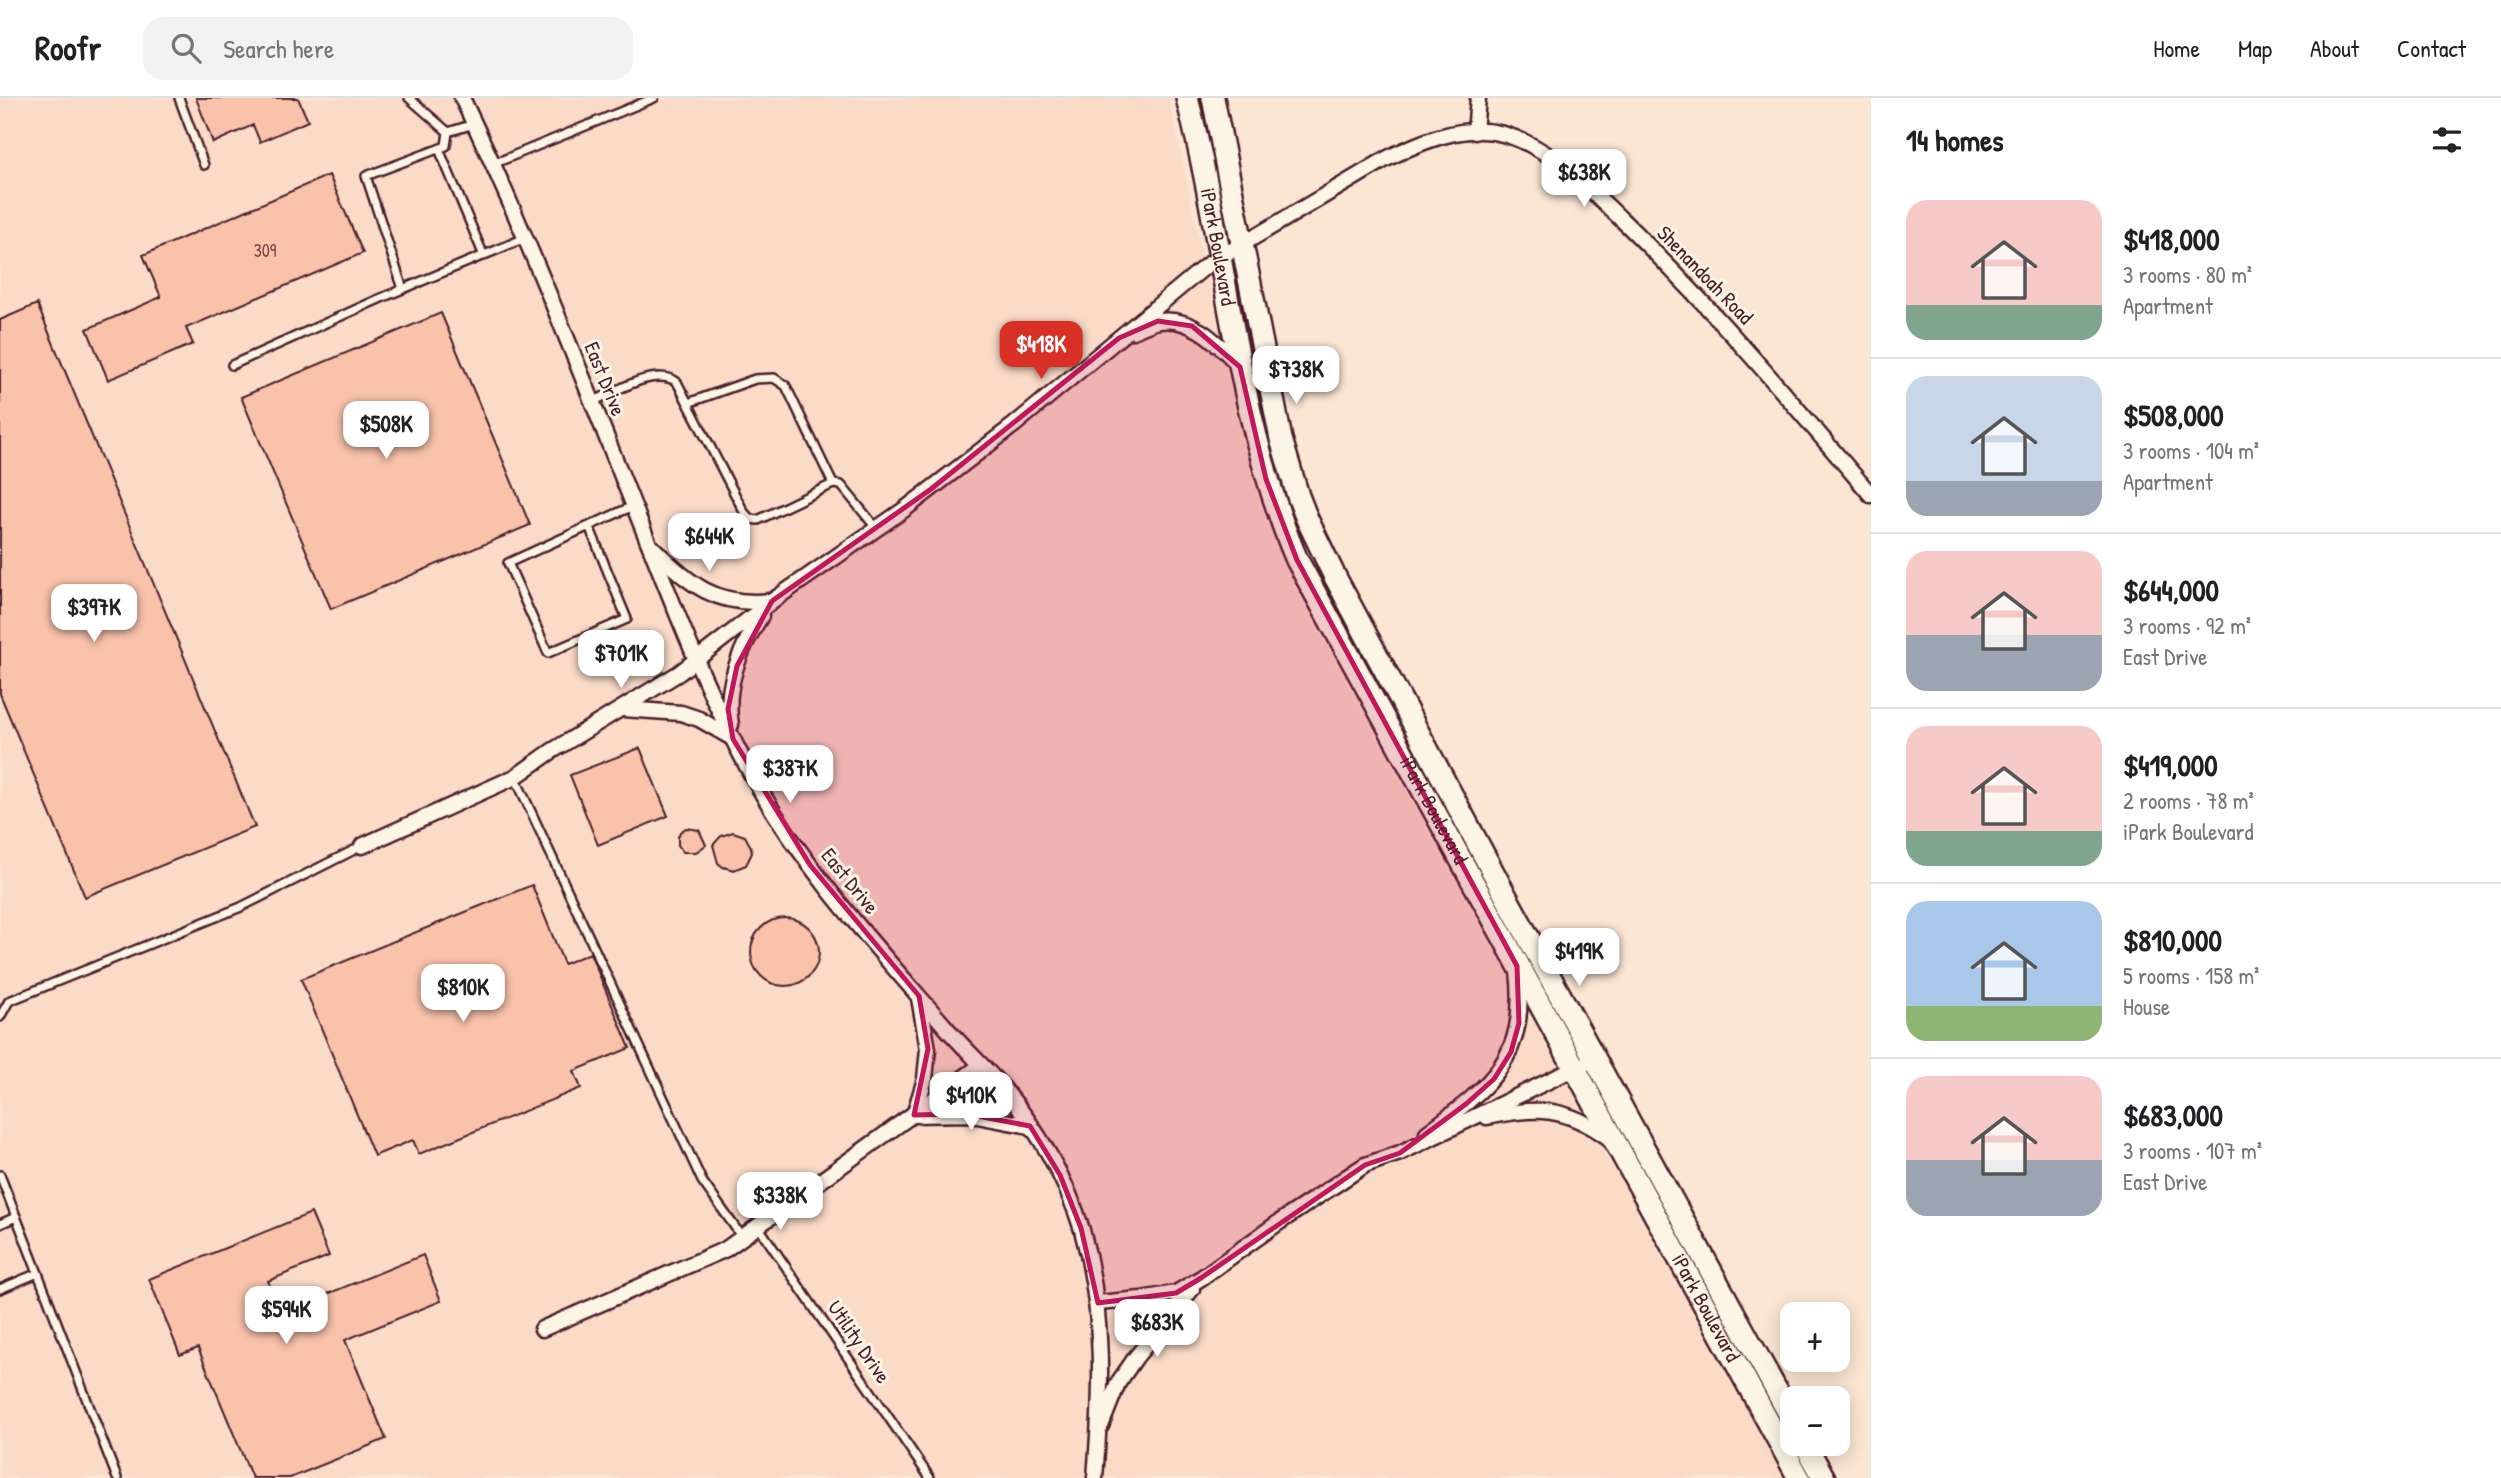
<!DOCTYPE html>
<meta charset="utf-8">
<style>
:root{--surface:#fff;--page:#f2f2f2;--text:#202124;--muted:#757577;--line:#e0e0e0;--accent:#d93025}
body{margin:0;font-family:"Patrick Hand",sans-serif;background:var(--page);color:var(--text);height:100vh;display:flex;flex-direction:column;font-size:26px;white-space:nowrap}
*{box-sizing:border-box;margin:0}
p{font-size:23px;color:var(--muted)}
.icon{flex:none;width:38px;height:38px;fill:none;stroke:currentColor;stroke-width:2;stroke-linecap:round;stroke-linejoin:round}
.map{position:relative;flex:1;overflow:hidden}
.panel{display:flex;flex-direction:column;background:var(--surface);width:630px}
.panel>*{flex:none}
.tools{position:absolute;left:1780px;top:1204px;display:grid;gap:14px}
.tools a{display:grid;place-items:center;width:70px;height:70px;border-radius:14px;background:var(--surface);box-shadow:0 4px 18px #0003;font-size:35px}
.price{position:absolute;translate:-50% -60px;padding:0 16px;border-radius:14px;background:#fff;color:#222;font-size:23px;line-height:46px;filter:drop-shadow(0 2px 4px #0008)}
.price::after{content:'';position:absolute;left:50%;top:42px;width:21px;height:16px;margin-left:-10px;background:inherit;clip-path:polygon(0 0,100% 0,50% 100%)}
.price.current{background:var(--accent);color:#fff}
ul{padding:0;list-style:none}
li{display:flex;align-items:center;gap:21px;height:175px;padding:0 35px}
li+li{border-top:2px solid var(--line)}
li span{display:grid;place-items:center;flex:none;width:196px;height:140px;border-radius:21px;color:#555}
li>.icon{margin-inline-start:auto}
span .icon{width:84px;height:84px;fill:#fffc;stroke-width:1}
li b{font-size:30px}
h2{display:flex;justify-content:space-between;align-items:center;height:84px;padding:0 35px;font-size:30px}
header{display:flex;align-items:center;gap:42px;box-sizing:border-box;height:98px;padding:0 35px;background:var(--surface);border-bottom:2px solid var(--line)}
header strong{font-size:33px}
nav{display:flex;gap:38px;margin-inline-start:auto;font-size:24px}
.search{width:490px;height:63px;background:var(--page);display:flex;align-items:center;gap:18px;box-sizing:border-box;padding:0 24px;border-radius:21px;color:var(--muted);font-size:26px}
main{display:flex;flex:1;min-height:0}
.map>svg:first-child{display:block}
.built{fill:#fadbc8}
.building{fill:#f8c2ab;stroke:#4a1f2b;stroke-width:2}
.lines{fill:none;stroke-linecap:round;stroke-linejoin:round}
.lane-casing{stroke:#4a1f2b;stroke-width:12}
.street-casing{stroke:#4a1f2b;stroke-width:19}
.secondary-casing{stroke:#4a1f2b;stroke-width:26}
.lane{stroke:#fcf5e5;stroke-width:7}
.street{stroke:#fcf5e5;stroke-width:14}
.secondary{stroke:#fcf5e5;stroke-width:21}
.marked{fill:#c2185b;fill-opacity:0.2;stroke:#c2185b;stroke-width:5;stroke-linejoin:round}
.labels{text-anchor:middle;stroke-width:6;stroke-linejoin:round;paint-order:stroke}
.number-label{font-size:18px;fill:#76484b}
.street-label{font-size:21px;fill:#4a1f2b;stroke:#fcf5e5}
</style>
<header>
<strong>Roofr</strong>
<div class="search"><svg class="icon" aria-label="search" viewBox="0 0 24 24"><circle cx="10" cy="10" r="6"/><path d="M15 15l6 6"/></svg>Search here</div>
<nav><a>Home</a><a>Map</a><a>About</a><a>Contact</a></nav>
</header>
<main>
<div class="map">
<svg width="1871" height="1380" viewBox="0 0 1871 1380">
<rect width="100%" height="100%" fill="#fbe6d4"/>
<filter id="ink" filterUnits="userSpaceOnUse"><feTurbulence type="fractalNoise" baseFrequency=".0143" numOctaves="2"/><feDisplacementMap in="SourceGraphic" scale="14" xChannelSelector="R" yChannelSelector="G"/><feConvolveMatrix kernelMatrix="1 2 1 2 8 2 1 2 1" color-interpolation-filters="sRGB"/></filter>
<g filter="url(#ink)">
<path class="built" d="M 0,0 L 1169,0 L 1229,280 L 1263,413 L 1299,497 L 1784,1380 L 0,1380 Z"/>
<g class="building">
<path d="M 196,0 L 298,0 L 308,23 L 260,44 L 253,27 L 213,45 Z"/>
<path d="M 329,77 L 363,155 L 186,230 L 193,246 L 108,282 L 87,231 L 161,199 L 143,157 Z"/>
<path d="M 37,206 L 255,729 L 85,799 L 0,596 L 0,222 Z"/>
<path d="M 441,215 L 530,427 L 331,511 L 241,299 Z"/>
<path d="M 640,650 L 668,718 L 598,747 L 570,677 Z"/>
<path d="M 686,730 L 699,732 L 706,747 L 696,754 L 683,754 L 678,747 L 678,739 L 680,734 Z"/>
<path d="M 733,734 L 745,738 L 751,749 L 752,755 L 746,767 L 734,772 L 723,769 L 718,765 L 713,747 L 721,738 Z"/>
<path d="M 532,787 L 564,866 L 590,855 L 630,950 L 574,973 L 581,990 L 419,1056 L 413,1042 L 374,1058 L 301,881 Z"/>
<circle cx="785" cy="854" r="34"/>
<path d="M 311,1115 L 329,1158 L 268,1183 L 281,1215 L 423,1157 L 441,1203 L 345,1242 L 386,1341 L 290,1380 L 252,1380 L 198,1250 L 180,1257 L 149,1181 Z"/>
</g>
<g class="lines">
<defs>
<g id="lane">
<path d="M 179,0 L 204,67"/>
<path d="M 409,0 L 448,34 L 474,26"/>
<path d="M 439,51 L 484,158"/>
<path d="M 493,66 L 654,0"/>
<path d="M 403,191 L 366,78 L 446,48 L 448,34"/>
<path d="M 232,267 L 379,201 L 525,140"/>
<path d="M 592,304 C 615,294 655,268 677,284 L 744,414 L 750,421 L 758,422 L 833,386 L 841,387 L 877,431"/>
<path d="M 688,305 L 755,281 L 774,280 L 786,288 L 833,386"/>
<path d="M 589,428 L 627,521 L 548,555 L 508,465 L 633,408"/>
<path d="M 515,679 L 702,1083 L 742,1139"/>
<path d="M 0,919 L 9,903 L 241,809 L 362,748"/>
<path d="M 0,1077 L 117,1380"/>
<path d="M 0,1126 L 16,1119"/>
<path d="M 758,1128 L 930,1380"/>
<path d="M 0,1191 L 38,1175"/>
</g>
<g id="street">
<path d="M 462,0 C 532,145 589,297 649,446 C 680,523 710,601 750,674 C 802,770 878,851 949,933 C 967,953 986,971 1003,990 C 1037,1030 1067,1082 1082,1132 C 1105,1216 1102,1294 1095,1380"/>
<path d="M 1475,34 L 1478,0"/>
<path d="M 1133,233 C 1141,230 1151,224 1159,223 C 1193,218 1218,246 1239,267"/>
<path d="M 654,451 C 690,487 717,509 770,503"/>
<path d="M 623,611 L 681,615 L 699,621 L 732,640"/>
<path d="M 731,627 C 724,588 740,551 761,518"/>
<path d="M 362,748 L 515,679 L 552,653 L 679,575 L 772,503 L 905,411 L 1014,327 L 1207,167 L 1386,61 C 1420,44 1463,25 1503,36 C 1551,49 1587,89 1622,122 C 1711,208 1791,303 1871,397"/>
<path d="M 919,900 L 928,951 L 925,981 L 914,1017 L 967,1016 L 1030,1028"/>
<path d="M 1487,1019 C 1537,1008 1566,1009 1609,1040"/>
<path d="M 1427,1035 C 1492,987 1528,960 1518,873"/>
<path d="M 1098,1205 L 1141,1201 L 1176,1195 L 1201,1180 L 1278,1125 L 1365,1067 L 1400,1055 L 1594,961"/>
<path d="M 542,1231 L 726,1151 L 980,968"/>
<path d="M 1101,1328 L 1118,1285 L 1136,1259 L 1192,1191"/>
</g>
<g id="secondary">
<path id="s1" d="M 1187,0 C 1227,153 1234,315 1297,462 L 1799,1380"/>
<path d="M 1213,0 L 1281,341 L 1298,398 L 1307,421 L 1334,477 L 1510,806 L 1792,1321"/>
<path d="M 1805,1346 L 1824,1380"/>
</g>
</defs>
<use href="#lane" class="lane-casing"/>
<use href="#street" class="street-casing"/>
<use href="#secondary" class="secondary-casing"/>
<use href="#lane" class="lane"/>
<use href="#street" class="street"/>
<use href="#secondary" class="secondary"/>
</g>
</g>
<path class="marked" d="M 1158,223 L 1192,228 L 1240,269 L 1266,381 L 1297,462 L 1517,868 L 1519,925 L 1511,954 L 1494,981 L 1466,1006 L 1400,1055 L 1365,1067 L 1201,1180 L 1176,1195 L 1098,1205 L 1081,1130 L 1060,1077 L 1030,1028 L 967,1016 L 914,1017 L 928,951 L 919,898 L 810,767 L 733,641 L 728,611 L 737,568 L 772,503 L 931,391 L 1119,240 Z"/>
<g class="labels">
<g class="number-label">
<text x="265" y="159">309</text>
</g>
<g class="street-label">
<text dy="7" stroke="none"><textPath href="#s1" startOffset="152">iPark Boulevard</textPath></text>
<text transform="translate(1705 177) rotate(46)" y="7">Shenandoah Road</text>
<text transform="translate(605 281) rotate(68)" y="7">East Drive</text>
<text dy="7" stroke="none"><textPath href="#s1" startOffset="761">iPark Boulevard</textPath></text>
<text transform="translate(850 783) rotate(51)" y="7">East Drive</text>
<text dy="7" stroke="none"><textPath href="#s1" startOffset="1328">iPark Boulevard</textPath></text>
<text transform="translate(859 1244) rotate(56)" y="7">Utility Drive</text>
</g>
</g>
</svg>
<div class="tools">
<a>+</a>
<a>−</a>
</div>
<b class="price" style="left:1584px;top:111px">$638K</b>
<b class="price current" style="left:1041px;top:283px">$418K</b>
<b class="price" style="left:1296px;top:308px">$738K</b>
<b class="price" style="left:386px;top:363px">$508K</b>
<b class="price" style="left:709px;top:475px">$644K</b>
<b class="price" style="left:94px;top:546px">$397K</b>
<b class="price" style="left:621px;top:592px">$701K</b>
<b class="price" style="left:790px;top:707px">$387K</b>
<b class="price" style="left:1579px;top:890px">$419K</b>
<b class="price" style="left:463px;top:926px">$810K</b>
<b class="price" style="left:971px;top:1034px">$410K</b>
<b class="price" style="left:780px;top:1134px">$338K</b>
<b class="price" style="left:286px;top:1248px">$594K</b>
<b class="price" style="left:1157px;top:1261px">$683K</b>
</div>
<section class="panel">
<h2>14 homes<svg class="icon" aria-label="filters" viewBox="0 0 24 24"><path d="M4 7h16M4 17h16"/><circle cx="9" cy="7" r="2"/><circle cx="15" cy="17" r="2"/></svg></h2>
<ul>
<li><span style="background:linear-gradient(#f6c9c9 75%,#7fa58c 0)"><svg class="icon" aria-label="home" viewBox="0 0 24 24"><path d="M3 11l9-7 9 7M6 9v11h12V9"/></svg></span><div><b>$418,000</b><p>3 rooms · 80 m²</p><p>Apartment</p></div></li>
<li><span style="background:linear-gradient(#c9d6e8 75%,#9aa5b1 0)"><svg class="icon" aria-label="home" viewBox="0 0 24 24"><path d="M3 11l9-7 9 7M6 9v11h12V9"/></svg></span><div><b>$508,000</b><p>3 rooms · 104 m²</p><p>Apartment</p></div></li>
<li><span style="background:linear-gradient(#f6c9c9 60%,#9aa5b1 0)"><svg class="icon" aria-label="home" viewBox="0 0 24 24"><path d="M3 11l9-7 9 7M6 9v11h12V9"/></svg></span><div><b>$644,000</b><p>3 rooms · 92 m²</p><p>East Drive</p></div></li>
<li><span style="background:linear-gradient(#f6c9c9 75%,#7fa58c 0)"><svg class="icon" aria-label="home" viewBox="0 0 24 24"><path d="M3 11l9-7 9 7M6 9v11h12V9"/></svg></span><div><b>$419,000</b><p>2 rooms · 78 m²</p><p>iPark Boulevard</p></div></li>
<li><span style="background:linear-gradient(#a9c7e8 75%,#8fb573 0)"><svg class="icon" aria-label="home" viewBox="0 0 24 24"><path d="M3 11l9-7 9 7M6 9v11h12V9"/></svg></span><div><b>$810,000</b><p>5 rooms · 158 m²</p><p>House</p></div></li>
<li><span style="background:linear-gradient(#f6c9c9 60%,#9aa5b1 0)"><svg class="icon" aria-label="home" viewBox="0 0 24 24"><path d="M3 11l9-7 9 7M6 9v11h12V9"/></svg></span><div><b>$683,000</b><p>3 rooms · 107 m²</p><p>East Drive</p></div></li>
</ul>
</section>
</main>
